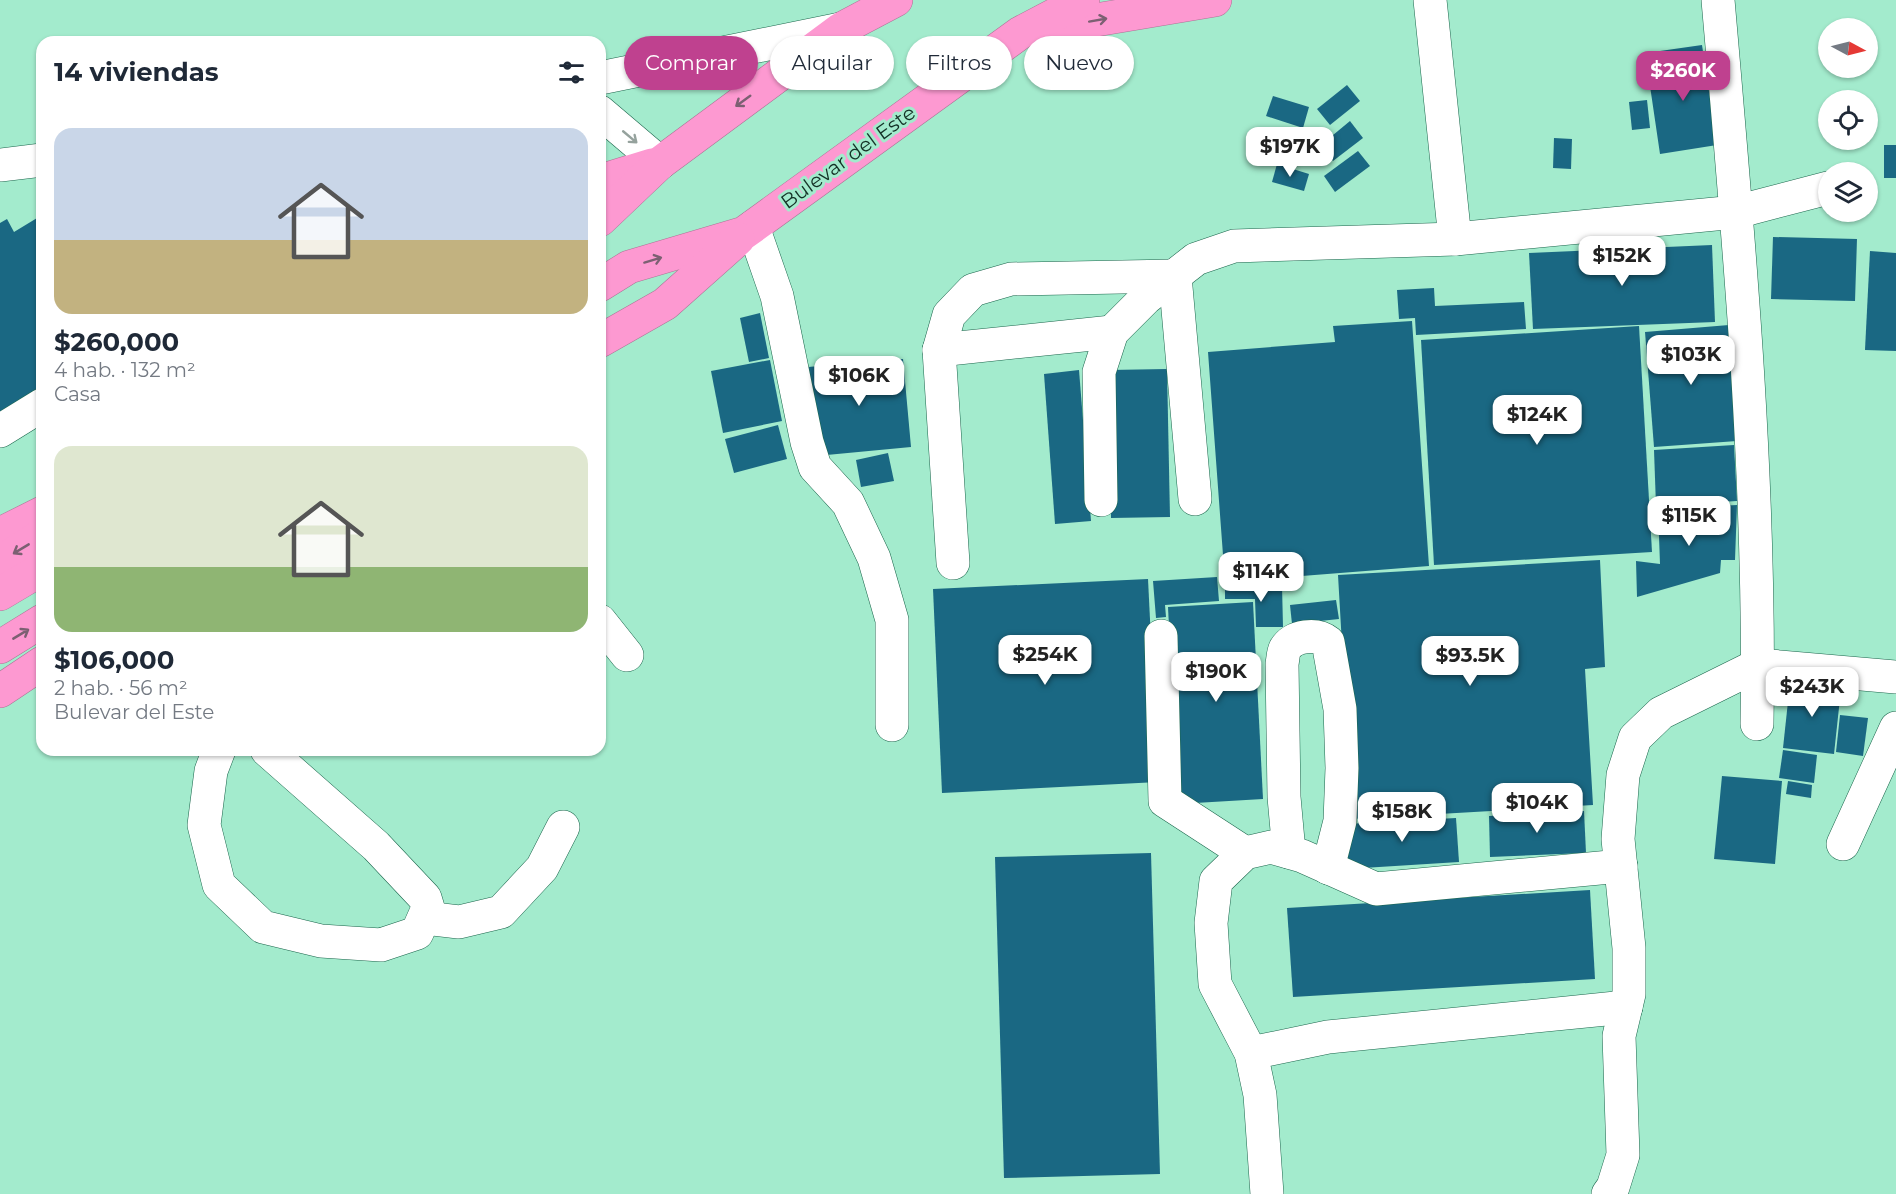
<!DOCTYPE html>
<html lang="es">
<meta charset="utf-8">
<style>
:root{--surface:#fff;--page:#f6f6f7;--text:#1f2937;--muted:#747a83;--accent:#bf418f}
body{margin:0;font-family:Montserrat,sans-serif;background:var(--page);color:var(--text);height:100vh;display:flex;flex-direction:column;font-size:22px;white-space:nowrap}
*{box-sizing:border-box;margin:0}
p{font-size:20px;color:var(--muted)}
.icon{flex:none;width:33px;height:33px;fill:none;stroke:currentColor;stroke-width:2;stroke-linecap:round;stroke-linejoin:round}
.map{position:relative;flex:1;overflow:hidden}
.sheet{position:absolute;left:36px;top:36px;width:570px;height:720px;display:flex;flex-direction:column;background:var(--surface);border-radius:18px;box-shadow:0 2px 4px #0004}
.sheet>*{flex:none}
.top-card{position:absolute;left:624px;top:36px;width:570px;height:54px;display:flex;gap:12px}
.needle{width:39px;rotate:97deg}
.controls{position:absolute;left:1818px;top:18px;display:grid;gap:12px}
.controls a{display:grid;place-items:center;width:60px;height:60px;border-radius:50%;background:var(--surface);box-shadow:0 2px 4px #0004;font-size:30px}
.price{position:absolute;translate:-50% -51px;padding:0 14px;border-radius:12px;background:#fff;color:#222;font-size:20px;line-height:39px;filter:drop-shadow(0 2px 3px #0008)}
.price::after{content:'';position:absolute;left:50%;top:36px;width:18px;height:14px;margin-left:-9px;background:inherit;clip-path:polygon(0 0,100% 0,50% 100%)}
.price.on{background:var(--accent);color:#fff}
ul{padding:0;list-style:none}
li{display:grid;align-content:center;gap:12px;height:318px;padding:0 18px}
li span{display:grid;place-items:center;height:186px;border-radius:18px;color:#555}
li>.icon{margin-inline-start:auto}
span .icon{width:108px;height:108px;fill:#fffc;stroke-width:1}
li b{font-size:26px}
h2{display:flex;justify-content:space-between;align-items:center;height:72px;padding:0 18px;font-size:26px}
.pill{padding:0 21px;border-radius:27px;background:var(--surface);box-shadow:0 2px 4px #0004;font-size:21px;line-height:54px}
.pill.on{background:var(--accent);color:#fff}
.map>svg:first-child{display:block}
.building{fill:#1a6883}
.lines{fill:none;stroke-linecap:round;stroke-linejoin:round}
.minor-casing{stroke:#1b664c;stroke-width:34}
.highway-casing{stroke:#ab7595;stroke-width:34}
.minor{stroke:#fff;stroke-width:33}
.highway{stroke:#fd99d1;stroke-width:33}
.oneway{stroke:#7c6072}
.oneway2{stroke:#95a29d}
.labels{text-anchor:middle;stroke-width:6;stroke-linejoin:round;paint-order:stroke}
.street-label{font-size:20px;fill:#133125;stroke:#a3ebcd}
</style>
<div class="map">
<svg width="1896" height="1194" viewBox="0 0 1896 1194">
<rect width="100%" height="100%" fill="#a3ebcd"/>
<g class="building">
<path d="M 1702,45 L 1717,145 L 1660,154 L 1650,86 L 1665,83 L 1660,51 Z"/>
<path d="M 1347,85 L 1360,101 L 1330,125 L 1317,109 Z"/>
<path d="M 1273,96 L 1309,107 L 1303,128 L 1266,116 Z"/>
<path d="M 1647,100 L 1650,128 L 1632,130 L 1629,102 Z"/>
<path d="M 1350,121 L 1363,138 L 1333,161 L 1321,145 Z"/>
<path d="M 1276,131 L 1309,142 L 1304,160 L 1270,150 Z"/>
<path d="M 1554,138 L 1572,139 L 1571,169 L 1553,168 Z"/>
<rect x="1884" y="145" width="12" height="33"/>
<path d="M 1358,151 L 1370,166 L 1335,192 L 1324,176 Z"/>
<path d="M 1277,164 L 1309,174 L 1304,191 L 1272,182 Z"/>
<path d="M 42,215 L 42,395 L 0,423 L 0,223 L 7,219 L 14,232 Z"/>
<path d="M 1773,237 L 1857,239 L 1855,301 L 1771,299 Z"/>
<path d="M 1712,245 L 1715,322 L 1533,329 L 1529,253 Z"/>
<path d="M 1870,251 L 1896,253 L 1896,351 L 1865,350 Z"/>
<path d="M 1434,288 L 1435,306 L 1524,302 L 1526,329 L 1416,335 L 1415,318 L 1399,319 L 1397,290 Z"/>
<path d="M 760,313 L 769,358 L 749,362 L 740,318 Z"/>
<path d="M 1412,321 L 1429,566 L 1225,582 L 1208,352 L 1335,342 L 1333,326 Z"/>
<path d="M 1729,325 L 1737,441 L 1654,447 L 1645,332 Z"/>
<path d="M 1639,326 L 1652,552 L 1434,565 L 1421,340 Z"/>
<path d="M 903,359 L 911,447 L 816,456 L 808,367 Z"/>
<path d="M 770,360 L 782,421 L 723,433 L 711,371 Z"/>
<path d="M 1167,369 L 1170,517 L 1111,518 L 1109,370 Z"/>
<path d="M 1079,370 L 1091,521 L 1055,524 L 1044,374 Z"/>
<path d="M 778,425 L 787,459 L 734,473 L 725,439 Z"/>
<path d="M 1734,445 L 1737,501 L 1656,506 L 1654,450 Z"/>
<path d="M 888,453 L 894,481 L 861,487 L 856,460 Z"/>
<path d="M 1737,505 L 1735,560 L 1721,560 L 1720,573 L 1637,597 L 1636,561 L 1660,564 L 1658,509 Z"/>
<path d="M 1600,560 L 1605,667 L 1585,669 L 1593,805 L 1352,819 L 1338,575 Z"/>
<path d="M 1217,577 L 1219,601 L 1165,605 L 1166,617 L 1156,618 L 1153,581 Z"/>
<path d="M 1148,579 L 1158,782 L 942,793 L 933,589 Z"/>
<path d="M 1282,585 L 1283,627 L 1256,627 L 1255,599 L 1225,599 L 1225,586 Z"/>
<path d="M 1336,600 L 1339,619 L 1292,624 L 1290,605 Z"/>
<path d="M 1253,602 L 1263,799 L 1178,804 L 1168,607 Z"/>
<path d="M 1790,683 L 1841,689 L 1834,754 L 1783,748 Z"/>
<path d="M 1840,715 L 1868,718 L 1863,756 L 1836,752 Z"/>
<path d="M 1783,750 L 1817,755 L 1814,783 L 1779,778 Z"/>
<path d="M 1722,776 L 1782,781 L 1775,864 L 1714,859 Z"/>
<path d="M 1788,781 L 1812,785 L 1811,798 L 1786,794 Z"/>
<path d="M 1584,811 L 1586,853 L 1490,857 L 1489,816 Z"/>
<path d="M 1456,818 L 1459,862 L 1347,869 L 1345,824 Z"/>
<path d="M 1151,853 L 1160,1174 L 1004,1178 L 995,857 Z"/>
<path d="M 1590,890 L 1595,979 L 1293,997 L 1287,908 Z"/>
</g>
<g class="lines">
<defs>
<g id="minor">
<path d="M 1430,0 L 1455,239"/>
<path d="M 1718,0 C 1739,241 1761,482 1757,724"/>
<path d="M 600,78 L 841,29"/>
<path d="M 600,112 L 660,163"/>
<path d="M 0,165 L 42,160"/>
<path d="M 753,227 L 777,296 L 807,442 L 815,467 L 848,503 L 874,558 L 892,620 L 892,725"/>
<path d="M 939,350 L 1112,332"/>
<path d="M 0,431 L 42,405"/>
<path d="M 1101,500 L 1099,372 L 1112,332 L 1146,298 L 1196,259 L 1234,246 L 1455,239 L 1736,212 L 1828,188"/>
<path d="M 953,563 L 939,350 L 949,315 L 973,290 L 1011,279 L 1175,276 L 1195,499"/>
<path d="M 600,621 L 627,655"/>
<path d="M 1161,636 L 1165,801 L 1245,853"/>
<path d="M 219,750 L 211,771 L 204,825 L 219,885 L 263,927 L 321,941 L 381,945 L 417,933 L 428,908 L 425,898 L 376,846 L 267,750"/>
<path d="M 1843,844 L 1896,728"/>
<path d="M 1289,852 L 1284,797 L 1282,664 C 1283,659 1283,653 1285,649 C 1293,635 1317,633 1328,642 L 1340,709 L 1342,768 L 1340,821 L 1328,868"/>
<path d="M 425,918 L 459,922 L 501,912 L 542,868 L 563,827"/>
<path d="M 1251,1053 L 1328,1037 L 1626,1007"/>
<path d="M 1267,1194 L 1260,1095 L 1251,1053 L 1215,984 L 1211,923 L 1216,881 L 1245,853 L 1271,847 L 1302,856 L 1376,889 L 1621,866"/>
<path d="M 1608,1194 L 1613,1187 L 1623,1155 L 1619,1036 L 1629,994 L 1629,948 L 1618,839 L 1623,775 L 1635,738 L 1661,713 L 1758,665 L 1896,677"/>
</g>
<g id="highway">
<path d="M 1048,28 L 1215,0"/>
<path d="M 600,181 L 652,165"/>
<path d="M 600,220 L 660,163 L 841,29 L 896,0"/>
<path d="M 600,285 L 629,267 L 744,233 L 1020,33 L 1083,0"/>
<path d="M 600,341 L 665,304 L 738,239"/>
<path d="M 0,534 L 42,513"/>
<path d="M 0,562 L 42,535"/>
<path d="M 0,594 L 42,569"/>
<path d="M 0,647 L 42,621"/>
<path d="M 0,691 L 42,663"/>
</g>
</defs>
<use href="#minor" class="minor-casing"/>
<use href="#highway" class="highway-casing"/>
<use href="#minor" class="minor"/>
<use href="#highway" class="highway"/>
</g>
<defs><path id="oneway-shaft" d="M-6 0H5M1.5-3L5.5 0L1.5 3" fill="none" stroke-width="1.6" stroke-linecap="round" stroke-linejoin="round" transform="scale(1.5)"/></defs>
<g class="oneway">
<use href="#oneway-shaft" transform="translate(1098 20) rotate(-10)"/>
<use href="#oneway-shaft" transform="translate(743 101) rotate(144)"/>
<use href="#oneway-shaft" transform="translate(653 260) rotate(-17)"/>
<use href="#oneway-shaft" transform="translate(21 549) rotate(149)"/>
<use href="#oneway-shaft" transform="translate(21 634) rotate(-31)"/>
</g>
<use class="oneway2" href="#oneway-shaft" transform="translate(630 137) rotate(40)"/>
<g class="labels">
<g class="street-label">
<text transform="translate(848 157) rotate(-36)" y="7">Bulevar del Este</text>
</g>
</g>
</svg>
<div class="controls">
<a><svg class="needle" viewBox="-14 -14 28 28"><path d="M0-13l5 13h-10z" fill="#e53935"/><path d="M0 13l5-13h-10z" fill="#747a83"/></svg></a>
<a><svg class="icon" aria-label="locate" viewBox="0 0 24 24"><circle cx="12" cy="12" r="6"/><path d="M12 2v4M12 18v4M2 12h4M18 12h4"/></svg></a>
<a><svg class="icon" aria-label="layers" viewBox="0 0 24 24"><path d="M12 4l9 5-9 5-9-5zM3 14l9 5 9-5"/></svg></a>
</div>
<b class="price on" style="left:1683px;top:102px">$260K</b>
<b class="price" style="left:1290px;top:178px">$197K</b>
<b class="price" style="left:1622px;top:287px">$152K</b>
<b class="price" style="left:1691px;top:386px">$103K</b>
<b class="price" style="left:859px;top:407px">$106K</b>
<b class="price" style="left:1537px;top:446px">$124K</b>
<b class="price" style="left:1689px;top:547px">$115K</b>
<b class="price" style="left:1261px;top:603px">$114K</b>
<b class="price" style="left:1045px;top:686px">$254K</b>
<b class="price" style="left:1470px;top:687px">$93.5K</b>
<b class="price" style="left:1216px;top:703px">$190K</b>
<b class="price" style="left:1812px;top:718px">$243K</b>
<b class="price" style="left:1537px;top:834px">$104K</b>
<b class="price" style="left:1402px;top:843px">$158K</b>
<div class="top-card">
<a class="pill on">Comprar</a>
<a class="pill">Alquilar</a>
<a class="pill">Filtros</a>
<a class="pill">Nuevo</a>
</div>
<section class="sheet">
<h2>14 viviendas<svg class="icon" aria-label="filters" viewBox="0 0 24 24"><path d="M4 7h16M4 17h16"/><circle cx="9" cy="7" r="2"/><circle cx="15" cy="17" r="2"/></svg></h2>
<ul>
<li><span style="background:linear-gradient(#c9d6e8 60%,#c2b280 0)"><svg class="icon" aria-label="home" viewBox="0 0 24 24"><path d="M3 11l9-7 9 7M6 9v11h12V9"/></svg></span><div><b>$260,000</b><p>4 hab. · 132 m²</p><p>Casa</p></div></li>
<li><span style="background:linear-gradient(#dfe7d0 65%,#8fb573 0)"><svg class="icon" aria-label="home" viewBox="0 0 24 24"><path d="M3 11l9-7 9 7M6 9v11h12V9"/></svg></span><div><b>$106,000</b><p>2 hab. · 56 m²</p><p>Bulevar del Este</p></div></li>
</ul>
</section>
</div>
